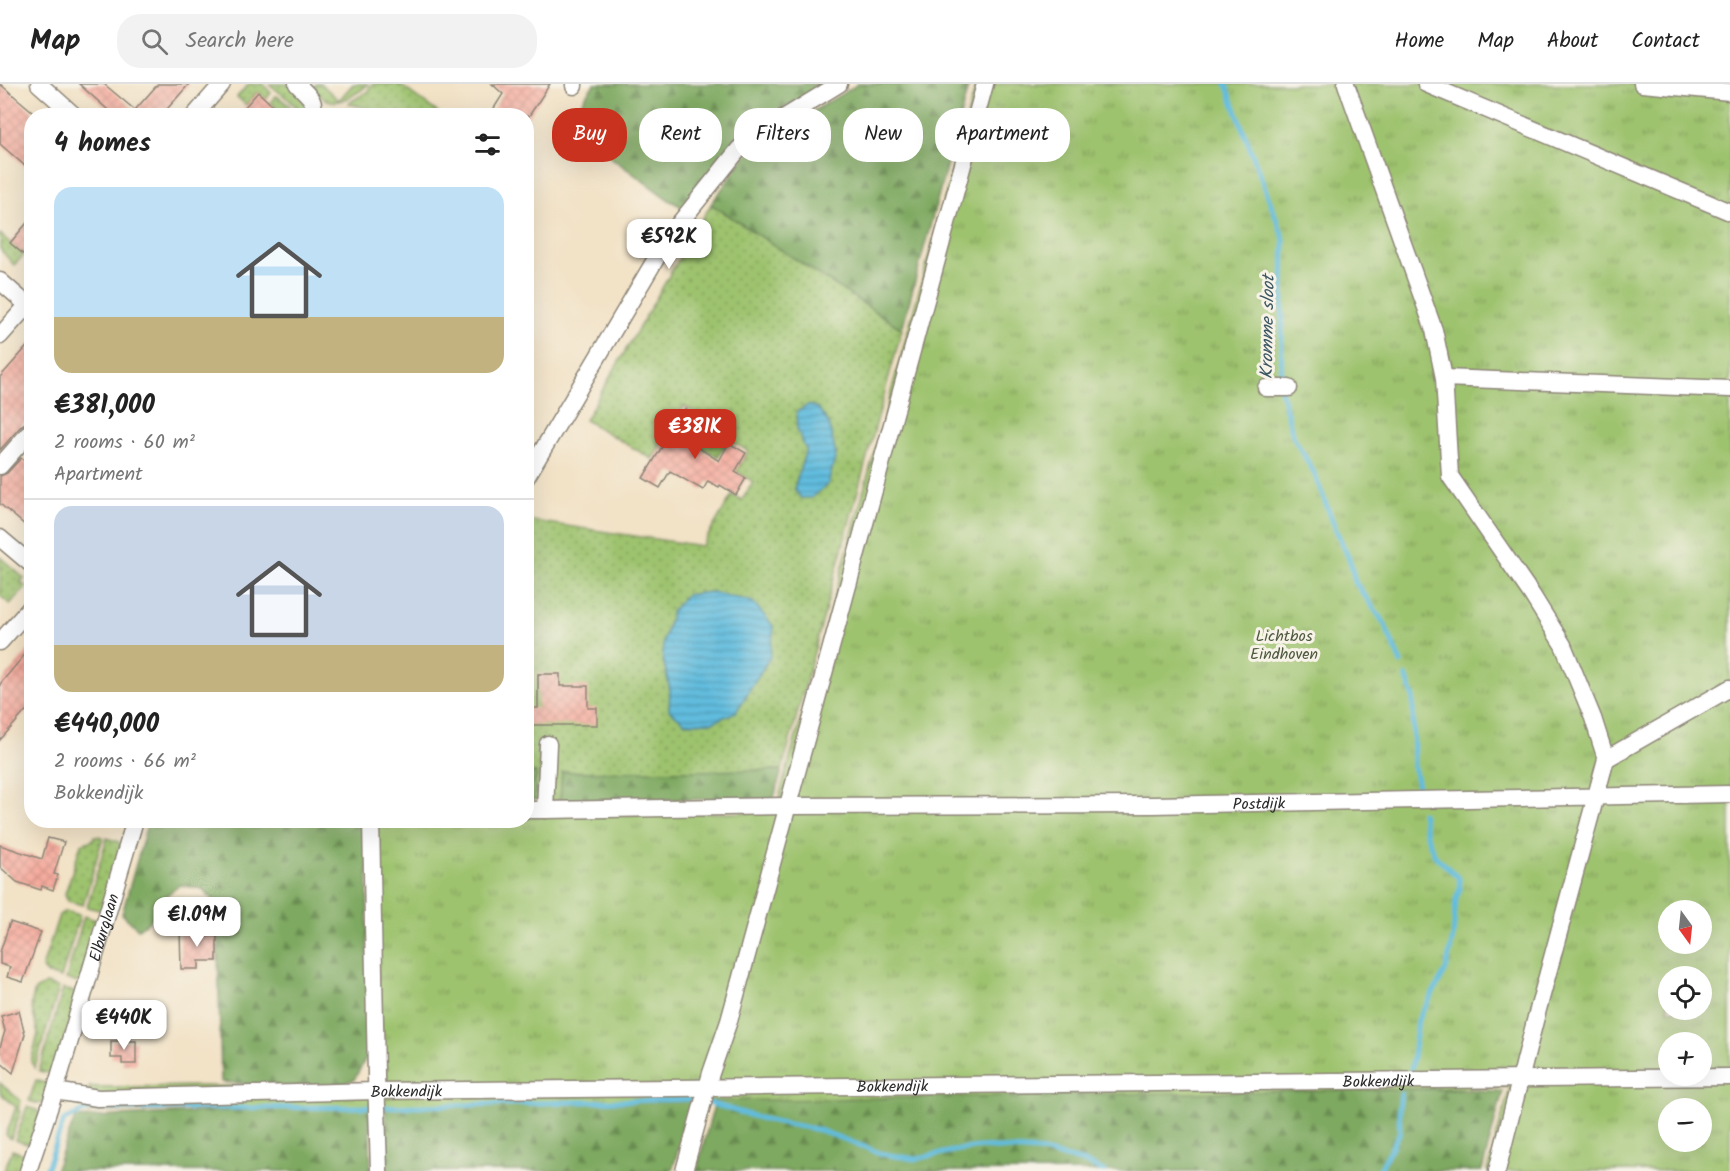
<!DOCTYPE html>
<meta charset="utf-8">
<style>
:root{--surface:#fff;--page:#f2f2f2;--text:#222;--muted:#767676;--line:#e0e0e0;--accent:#c8321e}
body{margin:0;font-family:Kalam,sans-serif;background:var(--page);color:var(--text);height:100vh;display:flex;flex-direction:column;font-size:22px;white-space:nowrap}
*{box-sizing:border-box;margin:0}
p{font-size:20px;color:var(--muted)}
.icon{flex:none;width:33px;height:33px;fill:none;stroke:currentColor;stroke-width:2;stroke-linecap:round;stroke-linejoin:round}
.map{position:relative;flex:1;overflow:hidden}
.side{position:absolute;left:24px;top:24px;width:510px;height:720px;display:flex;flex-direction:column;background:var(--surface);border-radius:24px;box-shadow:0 6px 24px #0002}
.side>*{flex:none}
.hud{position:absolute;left:552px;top:24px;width:570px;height:54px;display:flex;gap:12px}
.needle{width:39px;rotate:165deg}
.buttons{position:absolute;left:1658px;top:816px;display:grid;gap:12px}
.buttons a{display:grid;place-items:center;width:54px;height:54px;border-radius:50%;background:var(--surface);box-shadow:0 6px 24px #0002;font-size:30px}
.price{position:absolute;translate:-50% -51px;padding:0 14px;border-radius:12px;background:#fff;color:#222;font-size:20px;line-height:39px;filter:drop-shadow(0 2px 3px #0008)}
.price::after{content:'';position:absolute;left:50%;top:36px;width:18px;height:14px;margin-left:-9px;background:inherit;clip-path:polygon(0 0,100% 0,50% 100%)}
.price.current{background:var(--accent);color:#fff}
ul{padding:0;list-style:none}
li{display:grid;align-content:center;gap:12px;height:318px;padding:0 30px}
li+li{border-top:2px solid var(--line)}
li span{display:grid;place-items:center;height:186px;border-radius:18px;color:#555}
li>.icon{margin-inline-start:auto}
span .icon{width:108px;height:108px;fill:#fffc;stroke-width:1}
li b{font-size:26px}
h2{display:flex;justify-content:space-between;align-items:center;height:72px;padding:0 30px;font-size:26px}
.tag{padding:0 21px;border-radius:24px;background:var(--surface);box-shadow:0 6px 24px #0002;font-size:21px;line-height:54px}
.tag.current{background:var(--accent);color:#fff}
header{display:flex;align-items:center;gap:36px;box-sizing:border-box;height:84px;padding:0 30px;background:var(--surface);border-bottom:2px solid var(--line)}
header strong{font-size:28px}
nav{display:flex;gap:33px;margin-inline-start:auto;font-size:21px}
.search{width:420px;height:54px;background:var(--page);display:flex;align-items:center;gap:15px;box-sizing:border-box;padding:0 21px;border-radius:24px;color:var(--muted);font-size:22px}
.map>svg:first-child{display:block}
.grass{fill:url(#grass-dots);stroke:#64774c;stroke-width:1.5;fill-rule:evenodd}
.forest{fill:url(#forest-firs);stroke:#546a46;stroke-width:1.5}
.park{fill:url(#park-tufts);stroke:#64774c;stroke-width:1.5;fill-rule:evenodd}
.water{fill:url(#water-rules);stroke:#467484;stroke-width:1.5}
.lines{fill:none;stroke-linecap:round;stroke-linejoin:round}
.stream{stroke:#60bcde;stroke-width:5}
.building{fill:url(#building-cross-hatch)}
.street-casing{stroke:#8e8678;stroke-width:19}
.street{stroke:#fff;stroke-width:16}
.labels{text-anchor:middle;stroke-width:6;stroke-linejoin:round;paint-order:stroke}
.park-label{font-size:16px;fill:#4e593f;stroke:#f7f3e8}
.street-label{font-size:16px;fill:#2b2b2b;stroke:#f7f3e8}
.water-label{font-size:18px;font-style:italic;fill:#3b5661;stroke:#f7f3e8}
</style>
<header>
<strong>Map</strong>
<div class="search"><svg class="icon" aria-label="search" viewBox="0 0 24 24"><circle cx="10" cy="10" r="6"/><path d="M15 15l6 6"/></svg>Search here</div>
<nav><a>Home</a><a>Map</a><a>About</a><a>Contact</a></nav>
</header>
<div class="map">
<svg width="1730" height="1087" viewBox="0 0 1730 1087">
<defs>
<pattern id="grass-dots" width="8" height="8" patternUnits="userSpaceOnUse" patternTransform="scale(1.5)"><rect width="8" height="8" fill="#9ec36e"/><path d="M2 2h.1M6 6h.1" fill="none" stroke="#819f5b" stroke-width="1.8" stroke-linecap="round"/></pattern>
<pattern id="forest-firs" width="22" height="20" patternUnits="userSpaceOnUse" patternTransform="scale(1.5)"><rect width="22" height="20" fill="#7ea961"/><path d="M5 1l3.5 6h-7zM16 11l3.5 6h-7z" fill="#678a50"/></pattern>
<pattern id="park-tufts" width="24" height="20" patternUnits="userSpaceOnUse" patternTransform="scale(1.5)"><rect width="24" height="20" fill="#9ec36e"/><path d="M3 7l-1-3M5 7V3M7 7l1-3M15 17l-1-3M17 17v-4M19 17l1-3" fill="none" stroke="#819f5b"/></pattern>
<pattern id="water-rules" width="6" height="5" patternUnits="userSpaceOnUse" patternTransform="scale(1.5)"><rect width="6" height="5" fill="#60bcde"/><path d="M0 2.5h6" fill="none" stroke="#4f99b4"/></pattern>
<pattern id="building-cross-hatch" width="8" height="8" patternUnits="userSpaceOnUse" patternTransform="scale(1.5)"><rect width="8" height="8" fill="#f5ac9e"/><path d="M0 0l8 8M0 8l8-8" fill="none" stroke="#d29488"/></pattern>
</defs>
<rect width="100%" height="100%" fill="#f7f3e8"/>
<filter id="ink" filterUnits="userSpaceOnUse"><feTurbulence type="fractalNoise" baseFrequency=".0167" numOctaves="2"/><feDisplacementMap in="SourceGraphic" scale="12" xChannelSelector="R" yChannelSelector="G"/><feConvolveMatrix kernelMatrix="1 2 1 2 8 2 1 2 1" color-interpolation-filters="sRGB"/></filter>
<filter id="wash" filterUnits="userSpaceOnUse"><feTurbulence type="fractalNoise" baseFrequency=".008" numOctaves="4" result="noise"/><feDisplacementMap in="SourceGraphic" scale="24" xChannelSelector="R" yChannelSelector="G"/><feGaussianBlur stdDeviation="1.35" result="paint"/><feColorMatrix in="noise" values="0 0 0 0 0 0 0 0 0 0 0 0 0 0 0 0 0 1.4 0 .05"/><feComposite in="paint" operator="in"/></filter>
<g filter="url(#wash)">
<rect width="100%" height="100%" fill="#f2e2c6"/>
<g class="grass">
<path d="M 249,0 L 263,0 L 271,9 L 266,15 L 257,8 L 246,21 L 237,13 Z"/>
<path d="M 269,0 L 290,0 L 307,21 L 304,31 L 289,16 Z"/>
<path d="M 316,0 L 321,0 L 339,16 L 353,0 L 368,0 C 363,6 358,8 352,12 C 335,21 325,19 312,5 Z"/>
<path d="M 372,0 L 399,0 L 441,31 L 396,31 L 349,20 L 350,18 L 367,8 Z"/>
<path d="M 275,12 L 277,12 L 289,21 L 296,31 L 285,31 L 270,19 Z"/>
<path d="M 711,120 L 902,245 L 782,686 L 562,689 L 560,716 L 534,716 L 536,689 L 527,689 L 527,436 L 702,462 L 732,411 L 742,416 L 753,398 L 737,387 L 748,367 L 729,356 L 718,373 L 690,357 L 704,334 L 684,322 L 652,375 L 585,336 ZM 797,344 L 828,400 L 794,405 L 806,366 ZM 712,508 L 670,606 L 663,574 L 663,558 L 672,527 L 686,511 Z"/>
<path d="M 0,150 L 24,171 L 14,181 L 0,165 Z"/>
<path d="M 0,473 L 24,494 L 21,498 L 26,503 L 10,520 L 0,512 Z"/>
<path d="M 94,752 L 103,753 L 83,821 L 68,817 L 65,810 L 81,760 L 93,756 Z"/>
<path d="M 107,754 L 119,758 L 121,762 L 103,823 L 99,826 L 87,823 Z"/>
<path d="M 65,827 L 80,831 L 61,894 L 48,890 L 42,884 L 59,831 Z"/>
<path d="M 84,832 L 96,836 L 98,840 L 82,896 L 78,899 L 66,895 Z"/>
<path d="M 46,900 L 59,904 L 35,984 L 31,978 L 38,950 L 31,920 L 35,906 Z"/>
<path d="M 63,905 L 75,908 L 77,913 L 55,988 L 51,990 L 39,987 Z"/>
<path d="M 36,996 L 48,1000 L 49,1004 L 45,1018 L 39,1020 L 29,1017 Z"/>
<path d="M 0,999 L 21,1017 L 18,1026 L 21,1027 L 11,1055 L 6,1051 L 16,1023 L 0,1009 Z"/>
<path d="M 27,1023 L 37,1026 L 40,1031 L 31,1058 L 27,1060 L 15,1056 Z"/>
<path d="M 12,1066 L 24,1070 L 25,1075 L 21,1087 L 4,1087 Z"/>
</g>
<g class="forest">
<path d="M 594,0 L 824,0 L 755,42 L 736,57 L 688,126 L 669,116 L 566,40 Z"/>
<path d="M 858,0 L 969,0 L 902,245 L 711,120 L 746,71 L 764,57 Z"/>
<path d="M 782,686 L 774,714 L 769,715 L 560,716 L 562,688 Z"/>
<path d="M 526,689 L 536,689 L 534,716 L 527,716 Z"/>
<path d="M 148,737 L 368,737 L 367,972 L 354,996 L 326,1005 L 221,998 L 217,821 L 203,805 L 180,801 L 163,814 L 150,837 L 138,845 L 122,830 Z"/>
<path d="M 1421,1005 L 1503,1007 L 1482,1087 L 696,1087 L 716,1014 Z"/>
<path d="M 693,1015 L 672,1087 L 387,1087 L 385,1019 Z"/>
<path d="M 369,1020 L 371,1087 L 55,1087 L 75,1034 Z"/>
</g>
<path class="park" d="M 976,0 L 1730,0 L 1730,1087 L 1487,1087 L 1510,1003 L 85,1028 L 89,1003 L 380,1001 L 375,737 L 526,736 L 527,732 L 775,728 ZM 1668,826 L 1701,826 L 1701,860 L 1668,860 ZM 1668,892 L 1701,892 L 1701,926 L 1668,926 ZM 1668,958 L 1701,958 L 1701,992 L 1668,992 ZM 1668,1024 L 1701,1024 L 1701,1058 L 1668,1058 Z"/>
<g class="water">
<path d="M 808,321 L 818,324 L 829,340 L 836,371 L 828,400 L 811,414 L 801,414 L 794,405 L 806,366 L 797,344 L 797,328 Z"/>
<path d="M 712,508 L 753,518 L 774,543 L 770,573 L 736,628 L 713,638 L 685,639 L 669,626 L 670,606 L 663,574 L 663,558 L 672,527 L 686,511 Z"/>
</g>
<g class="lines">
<g class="stream">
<path d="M 1226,0 L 1284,155 L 1281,306 L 1293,352 L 1314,389 L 1336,446 L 1350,477 L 1355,498 L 1384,539 L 1401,579"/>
<path d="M 1406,592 L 1413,612 L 1414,683 L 1420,712"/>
<path d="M 1411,987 L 1418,936 L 1446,886 L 1453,853 L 1456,814 L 1460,805 L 1459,794 L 1435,772 L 1426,750 L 1422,729"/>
<path d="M 709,1019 L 763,1035 L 819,1046 L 883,1070 L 915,1075 L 958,1066 L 980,1063 L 1038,1067 L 1081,1077 L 1104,1087"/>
<path d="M 46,1087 L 64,1036 L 89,1025 L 385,1023 L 697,1015"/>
<path d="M 1379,1087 L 1400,1048 L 1399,1024 L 1401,1010"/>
</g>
</g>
<g id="blocks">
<g class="building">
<path d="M 0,0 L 32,27 L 32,88 L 0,60 Z"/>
<path d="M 79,0 L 104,0 L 135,26 L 158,0 L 189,0 L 161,32 L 115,32 Z"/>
<path d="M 492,0 L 550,0 L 529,32 L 489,32 L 503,10 Z"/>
<path d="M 258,8 L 284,32 L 237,32 Z"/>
<path d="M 32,133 L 32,161 L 23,170 L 10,159 Z"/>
<path d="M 32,257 L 32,335 L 22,341 L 0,366 L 0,293 Z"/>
<path d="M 685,325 L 701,335 L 688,357 L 719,377 L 729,359 L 746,369 L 735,388 L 746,394 L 736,411 L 720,401 L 719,403 L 708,397 L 703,406 L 670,387 L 660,404 L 643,394 Z"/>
<path d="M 21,374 L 32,383 L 32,447 L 0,420 L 0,392 L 7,389 Z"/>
<path d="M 32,562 L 32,620 L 0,656 L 0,600 Z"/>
<path d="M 538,590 L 560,590 L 560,602 L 588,602 L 588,624 L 597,624 L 597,641 L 526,641 L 526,624 L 538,624 Z"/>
<path d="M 48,754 L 64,758 L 54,790 L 58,791 L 53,806 L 42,802 L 41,806 L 17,798 L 0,783 L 0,761 L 42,775 Z"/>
<path d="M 10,838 L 41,848 L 23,898 L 7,893 L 10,883 L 0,880 L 0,868 Z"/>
<path d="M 206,844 L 206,852 L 217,852 L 217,877 L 199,877 L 199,885 L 181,885 L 180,845 Z"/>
<path d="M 19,927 L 25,950 L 13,989 L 0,978 L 0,963 L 5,947 L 1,932 Z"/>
<path d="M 111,957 L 136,957 L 136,980 L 122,980 L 122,974 L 111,974 Z"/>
</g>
</g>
</g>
<g filter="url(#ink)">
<use href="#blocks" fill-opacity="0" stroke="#8e8678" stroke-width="1.5"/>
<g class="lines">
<defs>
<g id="street">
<path d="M 39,0 L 75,32"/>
<path d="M 297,0 C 306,10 318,16 312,32"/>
<path d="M 1346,0 L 1434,246 L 1444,294 L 1450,392 L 1532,511 L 1563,561 L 1593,634 L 1606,675 L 1536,933 L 1497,1087"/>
<path d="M 1426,0 L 1730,128"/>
<path d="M 1642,0 L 1730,8"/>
<path d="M 574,2 L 574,0"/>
<path d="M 194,32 L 222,0"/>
<path d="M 0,197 L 32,225"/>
<path d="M 0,252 L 32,216"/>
<path d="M 1444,294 L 1730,305"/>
<path d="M 1266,304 L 1289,304"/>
<path d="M 0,382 L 30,348"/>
<path d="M 526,394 L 670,151 L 739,65 L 754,52 L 839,0"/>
<path d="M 0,454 L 32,481"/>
<path d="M 0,558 L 32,522"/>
<path d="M 1606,675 L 1730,604"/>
<path d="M 526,726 L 545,726 L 548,660"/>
<path id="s1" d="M 545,726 L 787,722 L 1153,721 L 1730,710"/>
<path d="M 371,736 L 376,991 L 379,1087"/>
<path id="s2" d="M 55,1007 L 98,1014 L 376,1007 L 1730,993"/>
<path id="s3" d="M 28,1087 L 55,1007 L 135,736"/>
<path d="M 684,1087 L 711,989 L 729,937 L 985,0"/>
</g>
</defs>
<use href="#street" class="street-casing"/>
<use href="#street" class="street"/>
</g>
</g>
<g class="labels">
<g class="park-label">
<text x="1284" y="557">Lichtbos<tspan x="1284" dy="18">Eindhoven</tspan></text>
</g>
<g class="street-label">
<text dy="6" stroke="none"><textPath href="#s1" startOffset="714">Postdijk</textPath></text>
<text dy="6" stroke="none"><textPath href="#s3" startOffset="255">Elburglaan</textPath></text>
<text dy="6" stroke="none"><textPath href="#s2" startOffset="1324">Bokkendijk</textPath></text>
<text dy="6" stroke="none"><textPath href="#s2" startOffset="838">Bokkendijk</textPath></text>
<text dy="6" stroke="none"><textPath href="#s2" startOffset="352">Bokkendijk</textPath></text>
</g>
<g class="water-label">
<text transform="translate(1267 243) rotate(-89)" y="6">Kromme sloot</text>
</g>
</g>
</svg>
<div class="buttons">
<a><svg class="needle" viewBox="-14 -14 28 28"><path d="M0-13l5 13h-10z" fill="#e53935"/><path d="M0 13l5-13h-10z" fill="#767676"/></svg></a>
<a><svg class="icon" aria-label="locate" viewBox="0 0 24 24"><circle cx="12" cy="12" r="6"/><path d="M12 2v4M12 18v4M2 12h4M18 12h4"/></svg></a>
<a>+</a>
<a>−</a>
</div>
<b class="price" style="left:669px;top:186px">€592K</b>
<b class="price current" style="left:695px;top:376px">€381K</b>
<b class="price" style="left:197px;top:864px">€1.09M</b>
<b class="price" style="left:124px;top:967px">€440K</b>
<div class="hud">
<a class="tag current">Buy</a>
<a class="tag">Rent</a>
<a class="tag">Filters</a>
<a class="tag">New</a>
<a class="tag">Apartment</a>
</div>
<section class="side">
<h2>4 homes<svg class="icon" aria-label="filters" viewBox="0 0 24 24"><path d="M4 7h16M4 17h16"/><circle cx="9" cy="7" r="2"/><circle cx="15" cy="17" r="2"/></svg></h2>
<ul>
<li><span style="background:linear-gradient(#bfe0f5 70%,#c2b280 0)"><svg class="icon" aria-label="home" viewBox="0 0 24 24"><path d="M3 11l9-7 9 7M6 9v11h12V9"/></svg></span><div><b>€381,000</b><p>2 rooms · 60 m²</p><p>Apartment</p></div></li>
<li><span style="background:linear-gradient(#c9d6e8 75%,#c2b280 0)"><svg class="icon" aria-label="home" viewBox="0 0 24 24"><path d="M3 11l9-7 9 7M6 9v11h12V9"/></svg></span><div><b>€440,000</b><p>2 rooms · 66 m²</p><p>Bokkendijk</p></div></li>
</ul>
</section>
</div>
